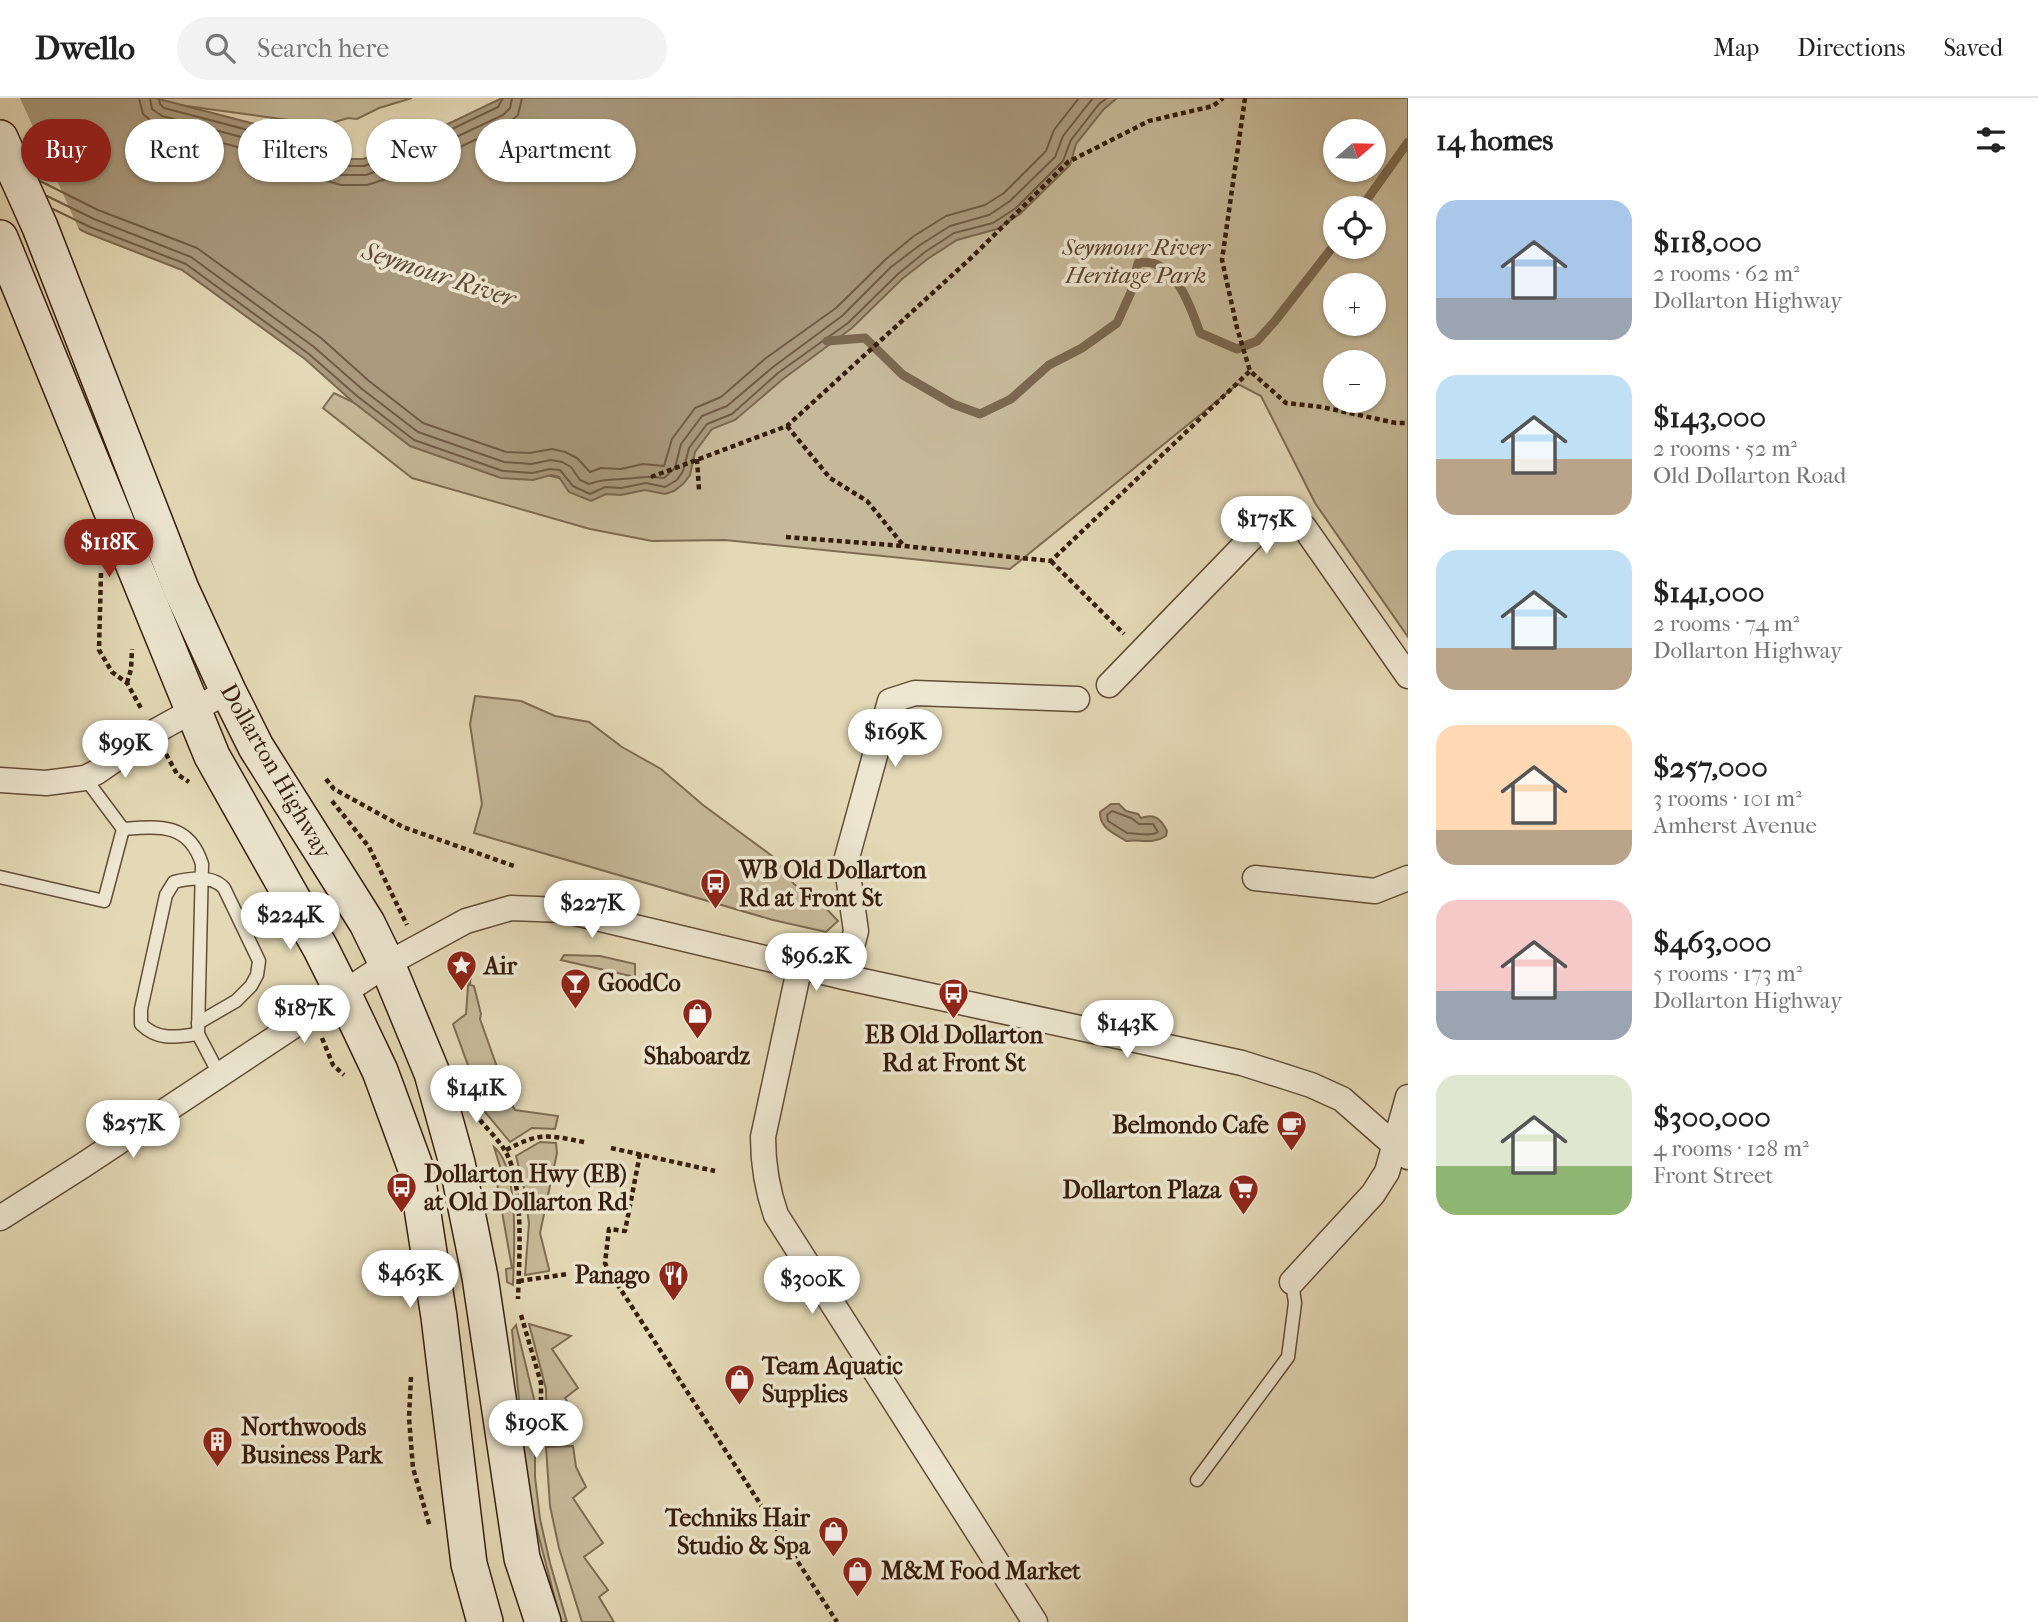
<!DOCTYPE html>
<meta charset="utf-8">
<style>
:root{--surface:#fff;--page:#f2f2f2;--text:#222;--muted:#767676;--line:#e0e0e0;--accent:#8f2418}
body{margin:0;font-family:"IM FELL French Canon",serif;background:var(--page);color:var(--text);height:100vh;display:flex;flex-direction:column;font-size:26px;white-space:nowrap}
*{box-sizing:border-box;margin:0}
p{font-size:23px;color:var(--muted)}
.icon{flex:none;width:38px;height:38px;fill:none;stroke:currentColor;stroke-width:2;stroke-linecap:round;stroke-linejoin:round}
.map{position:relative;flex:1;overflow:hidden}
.panel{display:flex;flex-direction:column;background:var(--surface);width:630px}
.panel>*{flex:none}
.hud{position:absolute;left:21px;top:21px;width:665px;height:63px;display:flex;gap:14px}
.needle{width:46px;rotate:70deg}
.tools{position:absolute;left:1323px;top:21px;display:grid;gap:14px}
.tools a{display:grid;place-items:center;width:63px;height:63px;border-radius:50%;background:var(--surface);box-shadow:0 2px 5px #0004;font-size:35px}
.price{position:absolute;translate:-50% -60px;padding:0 16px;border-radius:24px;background:#fff;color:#222;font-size:23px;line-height:46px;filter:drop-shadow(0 2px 4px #0008)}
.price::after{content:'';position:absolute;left:50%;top:42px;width:21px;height:16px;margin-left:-10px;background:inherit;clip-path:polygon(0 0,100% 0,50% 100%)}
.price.current{background:var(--accent);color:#fff}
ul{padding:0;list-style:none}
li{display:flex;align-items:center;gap:21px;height:175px;padding:0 28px}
li span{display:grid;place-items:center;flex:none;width:196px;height:140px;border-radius:21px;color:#555}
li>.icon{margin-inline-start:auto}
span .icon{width:84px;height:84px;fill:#fffc;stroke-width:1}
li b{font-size:30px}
h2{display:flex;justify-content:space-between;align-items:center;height:84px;padding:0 28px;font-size:30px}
.tag{padding:0 24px;border-radius:32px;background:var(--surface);box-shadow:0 2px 5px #0004;font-size:24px;line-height:63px}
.tag.current{background:var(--accent);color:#fff}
header{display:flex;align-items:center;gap:42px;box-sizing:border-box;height:98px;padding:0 35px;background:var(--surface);border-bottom:2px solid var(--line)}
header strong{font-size:33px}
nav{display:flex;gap:38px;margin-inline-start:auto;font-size:24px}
.search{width:490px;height:63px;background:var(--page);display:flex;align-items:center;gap:18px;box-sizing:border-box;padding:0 24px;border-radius:38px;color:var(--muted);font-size:26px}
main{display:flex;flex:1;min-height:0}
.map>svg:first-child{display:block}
.green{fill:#c6b999;stroke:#7e6c53;stroke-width:2;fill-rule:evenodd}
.water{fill:#a9997d;stroke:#7b6850;stroke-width:2}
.pier{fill:#e4d9b6}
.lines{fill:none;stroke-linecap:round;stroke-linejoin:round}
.shore{stroke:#705c45;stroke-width:2}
.stream{stroke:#7b6850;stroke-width:9}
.service-casing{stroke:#624d37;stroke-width:15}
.minor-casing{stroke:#624d37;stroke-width:27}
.secondary-casing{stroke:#361e0d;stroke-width:38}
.path{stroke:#361e0d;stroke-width:4.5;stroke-dasharray:5 3.5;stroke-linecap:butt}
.service{stroke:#ede6d0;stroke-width:12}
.minor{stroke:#ede6d0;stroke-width:24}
.secondary{stroke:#ede6d0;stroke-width:35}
.labels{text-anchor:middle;stroke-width:7;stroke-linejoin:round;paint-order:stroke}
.park-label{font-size:24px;font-style:italic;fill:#5a4530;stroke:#ede6d0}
.street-label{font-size:24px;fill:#361e0d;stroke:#ede6d0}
.poi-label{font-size:24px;font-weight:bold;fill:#361e0d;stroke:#ede6d0;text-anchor:start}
.water-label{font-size:26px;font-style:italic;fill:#5e4934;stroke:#ede6d0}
</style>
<header>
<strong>Dwello</strong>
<div class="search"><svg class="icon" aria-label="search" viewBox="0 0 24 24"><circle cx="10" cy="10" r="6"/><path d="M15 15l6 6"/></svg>Search here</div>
<nav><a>Map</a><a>Directions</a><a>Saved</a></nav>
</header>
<main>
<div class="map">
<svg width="1408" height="1524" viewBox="0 0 1408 1524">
<rect width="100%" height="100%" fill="#e4d9b6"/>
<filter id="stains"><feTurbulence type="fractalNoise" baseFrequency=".00286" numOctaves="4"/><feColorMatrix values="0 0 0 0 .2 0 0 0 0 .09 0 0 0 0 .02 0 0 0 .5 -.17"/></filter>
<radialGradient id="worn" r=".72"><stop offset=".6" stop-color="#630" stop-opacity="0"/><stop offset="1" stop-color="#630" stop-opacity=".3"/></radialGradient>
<g class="green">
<path d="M 153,0 L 412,0 L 379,10 L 357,21 L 348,20 L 325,27 L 164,5 Z"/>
<path d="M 1074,0 L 1408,0 L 1408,539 L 1315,405 L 1261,298 L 1238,286 L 1010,471 L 725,442 L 652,443 L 590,431 L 412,380 L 323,310 L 334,295 L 453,352 L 577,385 ZM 1335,33 L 1374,33 L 1374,72 L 1335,72 ZM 1335,110 L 1374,110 L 1374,149 L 1335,149 ZM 1335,187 L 1374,187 L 1374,226 L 1335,226 ZM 1335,264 L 1374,264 L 1374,303 L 1335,303 Z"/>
<path d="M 475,598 L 521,603 L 555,618 L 589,624 L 622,649 L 661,671 L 703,707 L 772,758 L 794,786 L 823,807 L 838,823 L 826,834 L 773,822 L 474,735 L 482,706 L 470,626 Z"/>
<path d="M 564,857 L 600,858 L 635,866 L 635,879 L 561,862 Z"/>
<path d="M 471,873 L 470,887 L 474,888 L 481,916 L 480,921 L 508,1000 L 515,1012 L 558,1018 L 555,1031 L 532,1030 L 510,1044 L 485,1014 L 453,926 L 466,916 L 469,874 Z"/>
<path d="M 540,1044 L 556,1045 L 557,1055 L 540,1135 L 549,1171 L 549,1173 L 525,1177 L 529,1125 L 524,1090 L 516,1058 Z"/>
<path d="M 494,1049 C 520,1070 514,1155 513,1187 L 507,1184 L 506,1171 L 512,1170 L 496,1080 L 503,1078 Z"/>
<path d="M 529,1226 L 571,1238 L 552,1251 L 578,1290 L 565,1300 L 574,1314 L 568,1320 L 576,1332 L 571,1335 L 547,1339 L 546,1291 Z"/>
<path d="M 516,1227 L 535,1305 L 535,1379 L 540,1421 L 550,1465 L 567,1524 L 561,1524 L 534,1420 L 527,1381 L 512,1232 Z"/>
<path d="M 573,1348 L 576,1369 L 586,1389 L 573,1400 L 603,1445 L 584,1459 L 608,1492 L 599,1499 L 614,1524 L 582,1524 L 559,1450 L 550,1408 L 546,1349 Z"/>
</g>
<g class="water">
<path d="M 0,0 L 155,0 L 270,30 L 301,48 L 341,61 L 363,61 L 400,49 L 502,0 L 1117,0 L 1104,11 L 1076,46 L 1070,67 L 1020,116 L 997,131 L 957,142 L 929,160 L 902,181 L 852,230 L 783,281 L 735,322 L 712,331 L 695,354 L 690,377 L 683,386 L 674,393 L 665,396 L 645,392 L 621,397 L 606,396 L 591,403 L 569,394 L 559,379 L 551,377 L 533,382 L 501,380 L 410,348 L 353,304 L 305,261 L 182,172 L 87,135 L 0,92 Z"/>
<path d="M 1111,706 L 1119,706 L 1126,713 L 1138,716 L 1141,720 C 1155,715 1161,721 1167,733 L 1166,738 C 1152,747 1140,741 1126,743 C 1114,735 1099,730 1100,714 Z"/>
</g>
<path class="pier" d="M 0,0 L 20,0 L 81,136 L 0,96 Z"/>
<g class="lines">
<g class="shore">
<path d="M 139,0 L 143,16 L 156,27 L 260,55 L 292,73 L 341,87 L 367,87 L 408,74 L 506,27 L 518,17 L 522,0"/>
<path d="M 150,0 L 152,11 L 162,18 L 264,45 L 295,63 L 341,77 L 366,77 L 405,63 L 503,17 L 510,10 L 512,0"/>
<path d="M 159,0 L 160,6 L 164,10 L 267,37 L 298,55 L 341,68 L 364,68 L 402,55 L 498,9 L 503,0"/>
<path d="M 40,83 L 98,112 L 197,150 L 321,240 L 369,283 L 423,325 L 506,354 L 530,355 L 552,351 L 565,354 L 577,360 L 590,374 L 601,370 L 621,371 L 643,366 L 664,368 L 672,341 L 695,310 L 721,299 L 766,260 L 836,210 L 886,161 L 914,138 L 946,118 L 985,107 L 1004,95 L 1046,53 L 1054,32 L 1079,0"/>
<path d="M 47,98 L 94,121 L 191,159 L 314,249 L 362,291 L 418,334 L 504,364 L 531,366 L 551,362 L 562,364 L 571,369 L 580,382 L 589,386 C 603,381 608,382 623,381 C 641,380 644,377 664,380 L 675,370 L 681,346 L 702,318 L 727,308 L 773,269 L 842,218 L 891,169 L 920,147 L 950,128 L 989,117 L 1010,103 L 1055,59 L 1063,38 L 1093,0"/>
<path d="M 53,111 L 90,129 L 186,166 L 309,256 L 357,298 L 414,342 L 503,373 L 532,375 L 550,371 L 560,372 L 573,388 L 590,396 L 605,389 L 621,390 L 646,385 L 665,389 L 677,382 L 683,373 L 689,350 L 707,326 L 732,316 L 778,275 L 848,225 L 898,176 L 925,154 L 954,135 L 993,125 L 1016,110 L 1063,63 L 1071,42 L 1099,6 L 1107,0"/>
<path d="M 1112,713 L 1131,720 L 1139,726 L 1153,726 L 1158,734 C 1149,739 1137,735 1127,735 L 1108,723 L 1107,717 Z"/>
</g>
<g class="stream">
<path d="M 1361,110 L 1408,44"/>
<path d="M 827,243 L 865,240 L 903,277 L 953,306 L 980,316 L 1011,301 L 1049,267 L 1082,250 L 1117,225 L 1131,194 L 1138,165 C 1174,157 1191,210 1200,235 L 1237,251 L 1257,243 L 1275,223 L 1335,146"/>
</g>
<defs>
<g id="service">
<path d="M 85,680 L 123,731"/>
<path d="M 123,731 C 160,728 189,725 202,766 L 198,936 L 219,976"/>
<path d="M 0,779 L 104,803 L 123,731"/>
<path d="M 198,925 L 236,903 L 251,888 L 257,877 L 259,863 L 224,790 C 212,777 190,780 174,784 L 166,797 L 141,911 L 141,926 C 158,943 176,939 198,936"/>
<path d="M 1197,1382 L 1288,1259 L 1295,1205 L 1292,1184"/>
</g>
<g id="minor">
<path d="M 1109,587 L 1261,430 L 1282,421 L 1304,429 L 1408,578"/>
<path d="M 0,682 L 46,685 L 85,680 L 97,674 L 154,634 L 228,593"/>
<path d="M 1255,780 L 1375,793 L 1408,780"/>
<path d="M 800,867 L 763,1039 C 763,1067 767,1091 776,1117 L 1035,1524"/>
<path d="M 844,879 L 856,833 L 846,763 L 890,603 L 915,595 L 1077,601"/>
<path d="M 0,1120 L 82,1068 L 387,866 L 466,823 L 511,810 L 563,812 L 844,879 L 1242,965 L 1311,987 L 1342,1001 L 1408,1059"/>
<path d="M 1292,1184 L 1373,1096 L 1387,1074 L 1408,999"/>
</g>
<g id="secondary">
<path d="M 0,40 L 40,129 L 181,491 L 228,593 L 256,649 L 367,825 L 387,866 L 432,975 L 457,1065 L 480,1179 L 522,1460 L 543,1524"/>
<path d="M 0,140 L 212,658 L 321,851 L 342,893 L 380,973 L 416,1071 L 439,1219 L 469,1466 L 485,1524"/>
</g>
</defs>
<use href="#service" class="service-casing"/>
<use href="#minor" class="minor-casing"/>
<use href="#secondary" class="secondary-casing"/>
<g class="path">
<path d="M 1245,0 L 1222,162 L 1237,230 L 1250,273 L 1286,305 L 1322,309 L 1396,325 L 1408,325"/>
<path d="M 787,328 L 830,380 L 867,403 L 904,448"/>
<path d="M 697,361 L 699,392"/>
<path d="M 651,379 L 787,328 L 972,159 L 1068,64 L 1149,23 L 1213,8 L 1223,0"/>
<path d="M 786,439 L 904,448 L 1051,463 L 1250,273"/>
<path d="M 1051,463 L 1124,536"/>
<path d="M 101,475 L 99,552 L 112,574 L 127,585 L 142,612"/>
<path d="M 127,585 L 131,571 L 132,551"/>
<path d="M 166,656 L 177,676 L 189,684"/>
<path d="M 326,681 L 334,691 L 403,729 L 514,768"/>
<path d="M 332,703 L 369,749 L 407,827"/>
<path d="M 322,940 L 333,967 L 344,977"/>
<path d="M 480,1022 C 487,1031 497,1040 504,1051 C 525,1082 519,1164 518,1201"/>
<path d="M 611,1050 L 715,1073"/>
<path d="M 506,1052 C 540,1034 547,1037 584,1044"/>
<path d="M 640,1056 L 625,1133 L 609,1131 L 605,1165 L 608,1172 L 837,1524"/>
<path d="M 519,1183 L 568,1176"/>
<path d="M 521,1217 L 541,1285 L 541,1349"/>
<path d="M 411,1279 L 409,1320 L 413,1370 L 430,1429"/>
</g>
<use href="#service" class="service"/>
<use href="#minor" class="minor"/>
<use href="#secondary" class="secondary"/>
</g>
<defs>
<symbol id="bus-pin" viewBox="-11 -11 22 30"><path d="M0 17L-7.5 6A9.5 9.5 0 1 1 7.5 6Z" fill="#8f2418" stroke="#ede6d0"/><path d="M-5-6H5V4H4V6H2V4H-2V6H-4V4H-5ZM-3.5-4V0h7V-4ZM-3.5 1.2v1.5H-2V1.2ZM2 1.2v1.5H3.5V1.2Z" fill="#fff"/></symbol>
<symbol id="sight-pin" viewBox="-11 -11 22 30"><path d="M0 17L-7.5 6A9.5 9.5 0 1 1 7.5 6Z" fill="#8f2418" stroke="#ede6d0"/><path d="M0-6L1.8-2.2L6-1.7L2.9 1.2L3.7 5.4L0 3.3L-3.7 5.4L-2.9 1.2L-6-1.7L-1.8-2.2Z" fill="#fff"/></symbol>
<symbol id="bar-pin" viewBox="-11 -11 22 30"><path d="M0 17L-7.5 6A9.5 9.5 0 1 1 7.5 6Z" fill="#8f2418" stroke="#ede6d0"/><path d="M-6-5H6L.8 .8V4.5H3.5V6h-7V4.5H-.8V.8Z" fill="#fff"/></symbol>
<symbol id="shop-pin" viewBox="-11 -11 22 30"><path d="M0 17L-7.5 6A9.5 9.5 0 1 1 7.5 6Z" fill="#8f2418" stroke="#ede6d0"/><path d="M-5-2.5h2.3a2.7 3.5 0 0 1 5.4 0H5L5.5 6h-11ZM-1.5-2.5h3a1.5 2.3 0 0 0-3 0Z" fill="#fff"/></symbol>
<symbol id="cafe-pin" viewBox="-11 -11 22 30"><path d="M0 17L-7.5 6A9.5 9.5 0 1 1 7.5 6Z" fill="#8f2418" stroke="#ede6d0"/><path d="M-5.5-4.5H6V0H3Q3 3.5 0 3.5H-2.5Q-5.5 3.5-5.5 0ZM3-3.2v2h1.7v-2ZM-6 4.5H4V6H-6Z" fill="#fff"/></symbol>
<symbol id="supermarket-pin" viewBox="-11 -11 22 30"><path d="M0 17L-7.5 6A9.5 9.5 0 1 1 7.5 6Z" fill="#8f2418" stroke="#ede6d0"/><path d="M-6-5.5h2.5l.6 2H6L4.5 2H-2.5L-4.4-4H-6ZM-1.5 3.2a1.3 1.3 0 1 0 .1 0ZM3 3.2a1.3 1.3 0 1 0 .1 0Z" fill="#fff"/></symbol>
<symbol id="restaurant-pin" viewBox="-11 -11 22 30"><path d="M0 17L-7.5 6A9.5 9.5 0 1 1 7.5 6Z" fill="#8f2418" stroke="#ede6d0"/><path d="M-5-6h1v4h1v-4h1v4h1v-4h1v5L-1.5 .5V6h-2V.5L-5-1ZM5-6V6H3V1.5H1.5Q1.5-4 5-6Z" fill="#fff"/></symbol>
<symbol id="building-pin" viewBox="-11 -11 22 30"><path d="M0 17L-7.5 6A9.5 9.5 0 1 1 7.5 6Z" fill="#8f2418" stroke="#ede6d0"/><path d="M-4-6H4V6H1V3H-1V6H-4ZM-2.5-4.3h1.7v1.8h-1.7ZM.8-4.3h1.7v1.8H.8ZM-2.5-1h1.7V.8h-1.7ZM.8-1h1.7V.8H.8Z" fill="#fff"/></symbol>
</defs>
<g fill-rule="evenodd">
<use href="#bus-pin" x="698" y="768" width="35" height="47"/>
<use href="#sight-pin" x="444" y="850" width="35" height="47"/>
<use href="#bar-pin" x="558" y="868" width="35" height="47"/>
<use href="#bus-pin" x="936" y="878" width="35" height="47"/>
<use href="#shop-pin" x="680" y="898" width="35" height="47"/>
<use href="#cafe-pin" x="1274" y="1010" width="35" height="47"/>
<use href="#bus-pin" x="384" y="1072" width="35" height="47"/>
<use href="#supermarket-pin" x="1226" y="1074" width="35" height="47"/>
<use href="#restaurant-pin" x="656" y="1160" width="35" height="47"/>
<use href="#shop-pin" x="722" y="1264" width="35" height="47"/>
<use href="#building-pin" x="200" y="1326" width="35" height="47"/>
<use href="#shop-pin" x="816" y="1416" width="35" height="47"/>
<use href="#shop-pin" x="840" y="1456" width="35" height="47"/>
</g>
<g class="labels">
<g class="park-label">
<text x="1136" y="157">Seymour River<tspan x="1136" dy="28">Heritage Park</tspan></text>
</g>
<g class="street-label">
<text transform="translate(276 673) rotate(60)" y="8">Dollarton Highway</text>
</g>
<g class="poi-label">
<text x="739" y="780">WB Old Dollarton<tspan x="739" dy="28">Rd at Front St</tspan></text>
<text x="484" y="876">Air</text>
<text x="598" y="893">GoodCo</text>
<text x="954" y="945" text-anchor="middle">EB Old Dollarton<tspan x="954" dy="28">Rd at Front St</tspan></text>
<text x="697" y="966" text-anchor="middle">Shaboardz</text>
<text x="1269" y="1035" text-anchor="end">Belmondo Cafe</text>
<text x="424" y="1084">Dollarton Hwy (EB)<tspan x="424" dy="28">at Old Dollarton Rd</tspan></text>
<text x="1221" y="1100" text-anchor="end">Dollarton Plaza</text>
<text x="650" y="1185" text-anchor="end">Panago</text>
<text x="762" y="1276">Team Aquatic<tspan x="762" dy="28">Supplies</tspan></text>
<text x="241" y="1337">Northwoods<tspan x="241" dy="28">Business Park</tspan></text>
<text x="810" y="1428" text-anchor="end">Techniks Hair<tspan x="810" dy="28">Studio &amp; Spa</tspan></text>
<text x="881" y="1481">M&amp;M Food Market</text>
</g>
<g class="water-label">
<text transform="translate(439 176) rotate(18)" y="9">Seymour River</text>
</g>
</g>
<rect width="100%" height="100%" filter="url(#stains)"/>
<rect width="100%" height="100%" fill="url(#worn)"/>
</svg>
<div class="tools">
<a><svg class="needle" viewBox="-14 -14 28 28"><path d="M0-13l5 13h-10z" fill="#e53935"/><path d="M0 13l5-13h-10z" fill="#767676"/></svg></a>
<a><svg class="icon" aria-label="locate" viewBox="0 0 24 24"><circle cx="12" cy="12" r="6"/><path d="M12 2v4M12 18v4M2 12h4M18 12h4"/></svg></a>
<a>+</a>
<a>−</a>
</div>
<b class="price" style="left:1266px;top:458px">$175K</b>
<b class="price current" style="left:109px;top:481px">$118K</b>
<b class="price" style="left:895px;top:671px">$169K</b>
<b class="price" style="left:125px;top:682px">$99K</b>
<b class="price" style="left:592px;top:842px">$227K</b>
<b class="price" style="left:290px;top:854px">$224K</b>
<b class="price" style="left:816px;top:895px">$96.2K</b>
<b class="price" style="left:304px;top:947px">$187K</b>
<b class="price" style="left:1127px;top:962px">$143K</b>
<b class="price" style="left:476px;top:1027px">$141K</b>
<b class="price" style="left:133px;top:1062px">$257K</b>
<b class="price" style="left:410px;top:1212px">$463K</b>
<b class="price" style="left:812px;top:1218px">$300K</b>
<b class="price" style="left:536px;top:1362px">$190K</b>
<div class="hud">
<a class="tag current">Buy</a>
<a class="tag">Rent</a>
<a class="tag">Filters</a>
<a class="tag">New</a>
<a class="tag">Apartment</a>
</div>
</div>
<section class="panel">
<h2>14 homes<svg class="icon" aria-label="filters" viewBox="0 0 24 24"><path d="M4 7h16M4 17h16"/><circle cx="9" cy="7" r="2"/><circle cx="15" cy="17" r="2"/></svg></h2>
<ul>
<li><span style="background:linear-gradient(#a9c7e8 70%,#9aa5b1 0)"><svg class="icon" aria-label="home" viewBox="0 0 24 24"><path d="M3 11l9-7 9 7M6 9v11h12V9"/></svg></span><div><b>$118,000</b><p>2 rooms · 62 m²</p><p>Dollarton Highway</p></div></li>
<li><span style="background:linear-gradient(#bfe0f5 60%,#b9a48a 0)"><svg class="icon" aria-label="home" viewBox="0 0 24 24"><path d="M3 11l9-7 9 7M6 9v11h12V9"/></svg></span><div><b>$143,000</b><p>2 rooms · 52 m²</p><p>Old Dollarton Road</p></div></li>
<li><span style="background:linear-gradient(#bfe0f5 70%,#b9a48a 0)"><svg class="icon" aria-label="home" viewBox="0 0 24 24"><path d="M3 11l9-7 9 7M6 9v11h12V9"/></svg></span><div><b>$141,000</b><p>2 rooms · 74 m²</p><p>Dollarton Highway</p></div></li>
<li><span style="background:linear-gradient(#ffd9b3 75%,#b9a48a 0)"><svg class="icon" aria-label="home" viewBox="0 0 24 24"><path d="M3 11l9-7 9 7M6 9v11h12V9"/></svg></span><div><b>$257,000</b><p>3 rooms · 101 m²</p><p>Amherst Avenue</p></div></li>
<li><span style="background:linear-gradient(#f6c9c9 65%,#9aa5b1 0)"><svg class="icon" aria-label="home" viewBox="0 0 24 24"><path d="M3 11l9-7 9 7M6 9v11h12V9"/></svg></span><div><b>$463,000</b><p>5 rooms · 173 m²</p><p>Dollarton Highway</p></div></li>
<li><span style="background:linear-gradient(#dfe7d0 65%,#8fb573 0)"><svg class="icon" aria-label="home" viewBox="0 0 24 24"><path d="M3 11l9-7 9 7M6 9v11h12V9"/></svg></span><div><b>$300,000</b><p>4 rooms · 128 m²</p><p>Front Street</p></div></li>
</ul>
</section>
</main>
